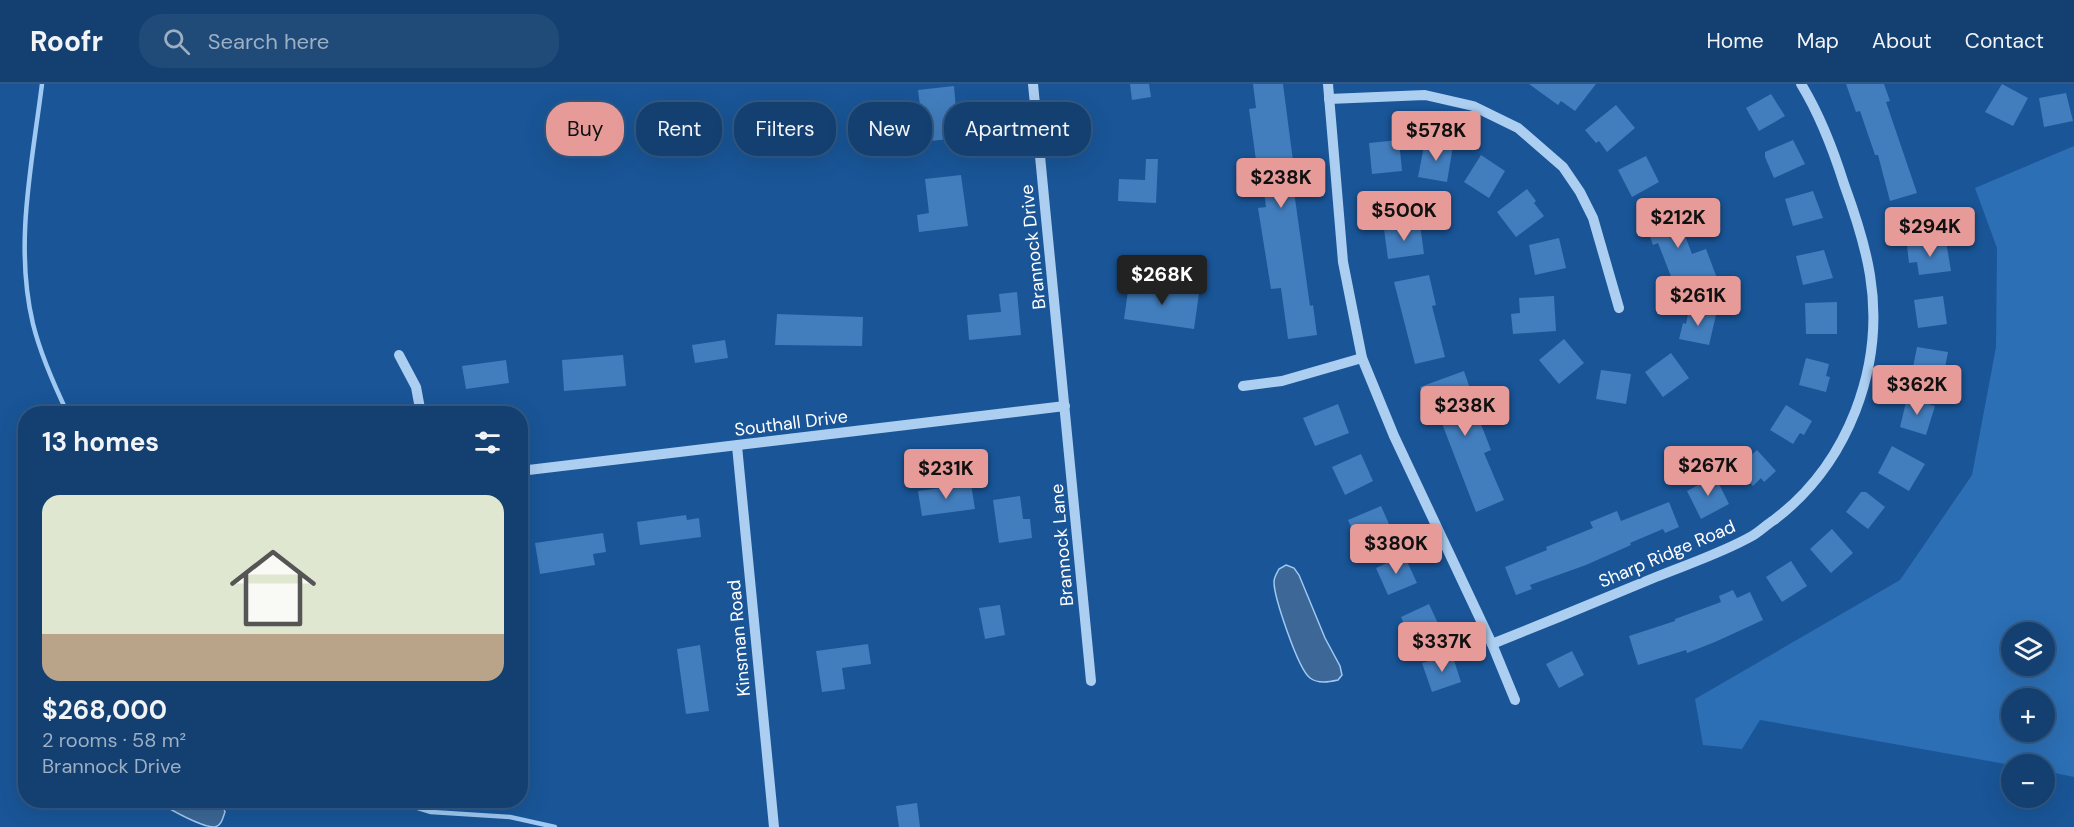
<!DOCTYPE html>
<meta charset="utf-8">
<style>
:root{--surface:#134071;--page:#204b79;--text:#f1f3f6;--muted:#9dafc3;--line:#325984;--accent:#e69b98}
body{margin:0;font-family:"DM Sans",sans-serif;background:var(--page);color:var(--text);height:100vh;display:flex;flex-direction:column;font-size:22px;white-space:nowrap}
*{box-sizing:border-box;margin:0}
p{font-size:20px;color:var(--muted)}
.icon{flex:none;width:33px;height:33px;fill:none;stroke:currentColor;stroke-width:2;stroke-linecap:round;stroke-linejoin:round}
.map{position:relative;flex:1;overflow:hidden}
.sheet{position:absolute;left:18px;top:322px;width:510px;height:402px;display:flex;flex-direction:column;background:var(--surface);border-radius:24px;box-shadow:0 6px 24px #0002,0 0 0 2px var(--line)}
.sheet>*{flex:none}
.hud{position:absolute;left:546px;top:18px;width:570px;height:54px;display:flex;gap:12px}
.controls{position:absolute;left:2001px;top:538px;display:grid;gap:12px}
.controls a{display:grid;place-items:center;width:54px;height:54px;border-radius:50%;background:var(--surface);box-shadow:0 6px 24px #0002,0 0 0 2px var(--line);font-size:30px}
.price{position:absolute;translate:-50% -51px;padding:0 14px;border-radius:6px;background:var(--accent);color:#111;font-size:20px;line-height:39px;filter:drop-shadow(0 2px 3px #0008)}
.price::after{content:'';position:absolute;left:50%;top:36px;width:18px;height:14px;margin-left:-9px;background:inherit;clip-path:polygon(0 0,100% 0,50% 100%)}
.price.selected{background:#222;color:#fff}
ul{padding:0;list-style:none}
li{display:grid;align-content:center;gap:12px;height:318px;padding:0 24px}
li+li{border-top:2px solid var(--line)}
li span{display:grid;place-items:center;height:186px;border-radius:18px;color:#555}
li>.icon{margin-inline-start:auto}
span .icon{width:108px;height:108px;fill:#fffc;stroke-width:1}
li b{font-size:26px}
h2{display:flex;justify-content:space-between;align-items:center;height:72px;padding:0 24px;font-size:26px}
.pill{padding:0 21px;border-radius:24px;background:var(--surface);box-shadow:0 6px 24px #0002,0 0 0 2px var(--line);font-size:21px;line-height:54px}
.pill.selected{background:var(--accent);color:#111}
header{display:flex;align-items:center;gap:36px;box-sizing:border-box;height:84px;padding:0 30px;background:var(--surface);border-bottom:2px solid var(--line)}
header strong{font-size:28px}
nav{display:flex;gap:33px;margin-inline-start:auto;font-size:21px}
.search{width:420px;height:54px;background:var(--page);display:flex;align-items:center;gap:15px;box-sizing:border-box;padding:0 21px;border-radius:24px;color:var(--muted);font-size:22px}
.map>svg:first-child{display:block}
.green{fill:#2c6fb5;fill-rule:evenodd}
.water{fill:#3c6796;stroke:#9fc9f3;stroke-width:1.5}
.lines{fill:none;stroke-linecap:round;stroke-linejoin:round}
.stream{stroke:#9fc9f3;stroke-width:4.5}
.building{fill:#427ebe}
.minor{stroke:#accef1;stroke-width:10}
.labels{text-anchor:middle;stroke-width:4.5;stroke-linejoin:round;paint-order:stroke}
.street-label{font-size:18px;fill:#fff;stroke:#195597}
</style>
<header>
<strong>Roofr</strong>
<div class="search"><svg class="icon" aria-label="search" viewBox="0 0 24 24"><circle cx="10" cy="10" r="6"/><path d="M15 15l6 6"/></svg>Search here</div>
<nav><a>Home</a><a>Map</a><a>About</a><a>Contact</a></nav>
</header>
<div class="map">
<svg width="2074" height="743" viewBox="0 0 2074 743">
<rect width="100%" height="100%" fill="#195597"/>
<path class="green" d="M 2074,62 L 2074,693 L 2045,687 L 2044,681 L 2011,681 L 1760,636 L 1742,665 L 1703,661 L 1695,615 L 1900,496 L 1972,391 L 1996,263 L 1997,164 L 1975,104 ZM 2012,549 L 2044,549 L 2044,582 L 2012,582 ZM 2012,615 L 2044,615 L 2044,648 L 2012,648 Z"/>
<g class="water">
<path d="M 1286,481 L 1294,484 L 1299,491 L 1325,554 L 1340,582 L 1342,591 L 1338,596 C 1329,598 1318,600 1310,594 C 1298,585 1274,513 1274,498 C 1274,493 1277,489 1279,485 Z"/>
<path d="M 156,717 L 221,717 L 225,728 C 223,733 222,741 215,743 C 200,743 170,725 156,717 Z"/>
</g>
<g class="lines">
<g class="stream">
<path d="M 42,0 C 32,80 14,161 33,240 C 41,272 54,301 68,330"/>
<path d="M 395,717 L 431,728 L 510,733 L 555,743"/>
</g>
</g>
<g class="building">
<path d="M 1130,0 L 1149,0 L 1151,13 L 1132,16 Z"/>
<path d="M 1253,0 L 1283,0 L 1296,100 L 1293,100 L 1310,222 L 1313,221 L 1317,251 L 1288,255 L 1281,204 L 1271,205 L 1258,124 L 1266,123 L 1261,84 L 1257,84 L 1249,25 L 1256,24 Z"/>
<path d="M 1529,0 L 1596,0 L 1575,27 L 1561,17 L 1558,21 Z"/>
<path d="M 1846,0 L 1884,0 L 1890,17 L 1886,18 L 1917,109 L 1890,117 L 1878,71 L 1875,71 L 1860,27 L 1856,28 Z"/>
<path d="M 2002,0 L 2028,14 L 2013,42 L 1985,28 Z"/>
<path d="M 954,2 L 957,37 L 948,38 L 950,55 L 909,59 L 907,40 L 922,38 L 918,6 Z"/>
<path d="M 2066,9 L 2073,37 L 2044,43 L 2039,14 Z"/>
<path d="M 1771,10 L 1785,32 L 1759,47 L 1746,24 Z"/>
<path d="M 1616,21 L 1635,44 L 1607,68 L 1599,57 L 1596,59 L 1585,46 Z"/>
<path d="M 1399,56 L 1402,87 L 1372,90 L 1369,59 Z"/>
<path d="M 1793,56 L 1805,80 L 1774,94 L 1765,73 L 1765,68 Z"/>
<path d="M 1425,57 L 1453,62 L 1447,98 L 1418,93 Z"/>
<path d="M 1481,71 L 1505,87 L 1489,114 L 1464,98 Z"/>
<path d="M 1646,72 L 1659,98 L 1632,113 L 1618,86 Z"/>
<path d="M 1146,75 L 1158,75 L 1156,119 L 1118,117 L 1119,95 L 1145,96 Z"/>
<path d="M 961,91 L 968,142 L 919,148 L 917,131 L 929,129 L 925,95 Z"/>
<path d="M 1527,105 L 1536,117 L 1534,119 L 1544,132 L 1516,153 L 1497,128 Z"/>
<path d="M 1813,107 L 1823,134 L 1793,142 L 1785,115 Z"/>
<path d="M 1673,120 L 1692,170 L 1706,165 L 1717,194 L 1683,207 L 1678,193 L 1672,195 L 1658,159 L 1653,161 L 1647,144 L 1643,145 L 1639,133 Z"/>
<path d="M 1420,140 L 1424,170 L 1388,175 L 1384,145 L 1408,142 L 1409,146 L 1410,142 Z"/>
<path d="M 1559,154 L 1566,184 L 1535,191 L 1529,161 Z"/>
<path d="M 1946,157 L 1951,187 L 1919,191 L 1917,178 L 1909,179 L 1907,162 Z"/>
<path d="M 1824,166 L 1833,194 L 1803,201 L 1796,172 Z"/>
<path d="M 1429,191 L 1436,221 L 1432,222 L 1445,273 L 1415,280 L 1394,198 Z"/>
<path d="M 1129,200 L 1199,209 L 1194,245 L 1124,235 Z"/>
<path d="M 1017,208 L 1021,251 L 969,256 L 967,231 L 1001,228 L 999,210 Z"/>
<path d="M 1554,212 L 1556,247 L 1513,250 L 1511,230 L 1520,229 L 1519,214 Z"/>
<path d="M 1943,212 L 1947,240 L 1918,244 L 1914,216 Z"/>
<path d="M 1837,218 L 1837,250 L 1806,250 L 1805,219 Z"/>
<path d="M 1689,225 L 1716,231 L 1709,261 L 1679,255 L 1683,239 L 1686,240 Z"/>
<path d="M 777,230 L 863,233 L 862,262 L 775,261 Z"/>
<path d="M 1564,255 L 1584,279 L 1559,300 L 1539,276 Z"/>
<path d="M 725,256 L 728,274 L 695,279 L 692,261 Z"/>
<path d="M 1917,263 L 1948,268 L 1942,299 L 1911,293 Z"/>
<path d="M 1671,269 L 1689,294 L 1663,313 L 1645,288 Z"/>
<path d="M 623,271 L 626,302 L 564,307 L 562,276 Z"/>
<path d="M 1806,274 L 1829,280 L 1826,292 L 1830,293 L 1826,308 L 1799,301 Z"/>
<path d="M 506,276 L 509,299 L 466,305 L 462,282 Z"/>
<path d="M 1601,286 L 1631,290 L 1626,320 L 1596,315 Z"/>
<path d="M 1464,287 L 1474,316 L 1472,317 L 1491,366 L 1484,369 L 1504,416 L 1476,428 L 1438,329 L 1431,317 L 1426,319 L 1420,303 Z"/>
<path d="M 1907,314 L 1935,322 L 1926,351 L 1900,343 Z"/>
<path d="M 1338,320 L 1349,349 L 1315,362 L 1303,334 Z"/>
<path d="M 1786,321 L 1812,337 L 1804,351 L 1800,349 L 1793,360 L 1770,346 Z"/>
<path d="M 1892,362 L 1925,380 L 1909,407 L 1878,389 Z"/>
<path d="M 1757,366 L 1776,387 L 1764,398 L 1761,394 L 1753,402 L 1736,385 Z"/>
<path d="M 1361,370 L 1373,397 L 1345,411 L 1332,383 Z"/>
<path d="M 1715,392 L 1729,420 L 1701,435 L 1687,407 Z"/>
<path d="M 971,400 L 975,425 L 922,432 L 918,407 Z"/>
<path d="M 1861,408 L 1866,408 L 1885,423 L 1868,445 L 1846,428 Z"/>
<path d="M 1020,412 L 1023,435 L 1030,435 L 1032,454 L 999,459 L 993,416 Z"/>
<path d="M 1669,418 L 1679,443 L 1665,449 L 1663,445 L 1630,459 L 1631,461 L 1586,481 L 1530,501 L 1532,505 L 1516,511 L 1505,483 L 1547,466 L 1546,463 L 1593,444 L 1590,438 L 1617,427 L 1621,437 Z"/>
<path d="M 1381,422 L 1393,449 L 1360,463 L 1348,436 Z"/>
<path d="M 686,431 L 687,436 L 699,434 L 701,453 L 640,461 L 637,438 Z"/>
<path d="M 1832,445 L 1853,469 L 1831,489 L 1810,465 Z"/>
<path d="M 603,449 L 606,468 L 593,470 L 595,481 L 540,490 L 535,459 Z"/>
<path d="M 1404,471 L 1417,499 L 1388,511 L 1376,484 Z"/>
<path d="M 1791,477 L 1807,502 L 1782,518 L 1766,493 Z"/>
<path d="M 1733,506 L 1737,514 L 1750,508 L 1763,536 L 1715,558 L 1687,569 L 1686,566 L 1638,581 L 1629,552 L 1675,537 L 1675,535 L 1721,518 L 1719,512 Z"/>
<path d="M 1429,520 L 1442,548 L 1413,561 L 1401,533 Z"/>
<path d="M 1000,521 L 1005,551 L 985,555 L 979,524 Z"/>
<path d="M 868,560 L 871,580 L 842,584 L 845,605 L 822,608 L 816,567 Z"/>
<path d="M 700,561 L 709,627 L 686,630 L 677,565 Z"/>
<path d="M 1572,567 L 1584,591 L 1559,604 L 1546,580 Z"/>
<path d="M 1452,570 L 1461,598 L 1432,608 L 1422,579 Z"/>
<path d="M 917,719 L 920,743 L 899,743 L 896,722 Z"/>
</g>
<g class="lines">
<g class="minor">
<path d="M 1033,0 L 1091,597"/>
<path d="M 1328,0 L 1343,178 L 1362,274 L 1394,352 L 1492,560 L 1515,616"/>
<path d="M 1329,15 L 1425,11 L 1473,22 L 1518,44 L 1563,83 L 1580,108 L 1593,134 L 1619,224"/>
<path d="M 399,271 L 416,303 L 421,330"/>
<path d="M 1243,302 L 1282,297 L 1362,274"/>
<path d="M 737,362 L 774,743"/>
<path d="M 520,387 L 1065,322"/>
<path d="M 1492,560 C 1547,538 1601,516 1656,493 C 1688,480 1722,469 1752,452 C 1759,448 1766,441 1774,436 C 1848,380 1885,283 1870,191 C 1865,160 1855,130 1844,100 C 1833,65 1820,31 1801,0"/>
</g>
</g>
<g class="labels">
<g class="street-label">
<text transform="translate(1033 163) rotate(-96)" y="6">Brannock Drive</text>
<text transform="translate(791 339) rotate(-7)" y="6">Southall Drive</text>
<text transform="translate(1062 461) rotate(-95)" y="6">Brannock Lane</text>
<text transform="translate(1667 470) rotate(-23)" y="6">Sharp Ridge Road</text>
<text transform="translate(739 554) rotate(-95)" y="6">Kinsman Road</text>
</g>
</g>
</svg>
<div class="controls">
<a><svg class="icon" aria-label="layers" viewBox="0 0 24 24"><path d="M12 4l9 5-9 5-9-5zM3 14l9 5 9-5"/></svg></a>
<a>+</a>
<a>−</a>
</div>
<b class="price" style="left:1436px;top:78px">$578K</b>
<b class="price" style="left:1281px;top:125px">$238K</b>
<b class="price" style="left:1404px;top:158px">$500K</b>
<b class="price" style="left:1678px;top:165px">$212K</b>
<b class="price" style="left:1930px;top:174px">$294K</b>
<b class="price selected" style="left:1162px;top:222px">$268K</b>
<b class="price" style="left:1698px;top:243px">$261K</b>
<b class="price" style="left:1917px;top:332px">$362K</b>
<b class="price" style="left:1465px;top:353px">$238K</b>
<b class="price" style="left:1708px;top:413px">$267K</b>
<b class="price" style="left:946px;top:416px">$231K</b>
<b class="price" style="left:1396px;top:491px">$380K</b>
<b class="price" style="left:1442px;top:589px">$337K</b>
<div class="hud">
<a class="pill selected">Buy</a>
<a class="pill">Rent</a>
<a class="pill">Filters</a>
<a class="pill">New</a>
<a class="pill">Apartment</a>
</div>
<section class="sheet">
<h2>13 homes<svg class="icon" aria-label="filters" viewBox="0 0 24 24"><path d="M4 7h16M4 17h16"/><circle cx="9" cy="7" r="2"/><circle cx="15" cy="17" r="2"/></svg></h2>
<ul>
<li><span style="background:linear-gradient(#dfe7d0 75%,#b9a48a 0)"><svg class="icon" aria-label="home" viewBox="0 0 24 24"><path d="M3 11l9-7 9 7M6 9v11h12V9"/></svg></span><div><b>$268,000</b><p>2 rooms · 58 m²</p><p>Brannock Drive</p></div></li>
</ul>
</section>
</div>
